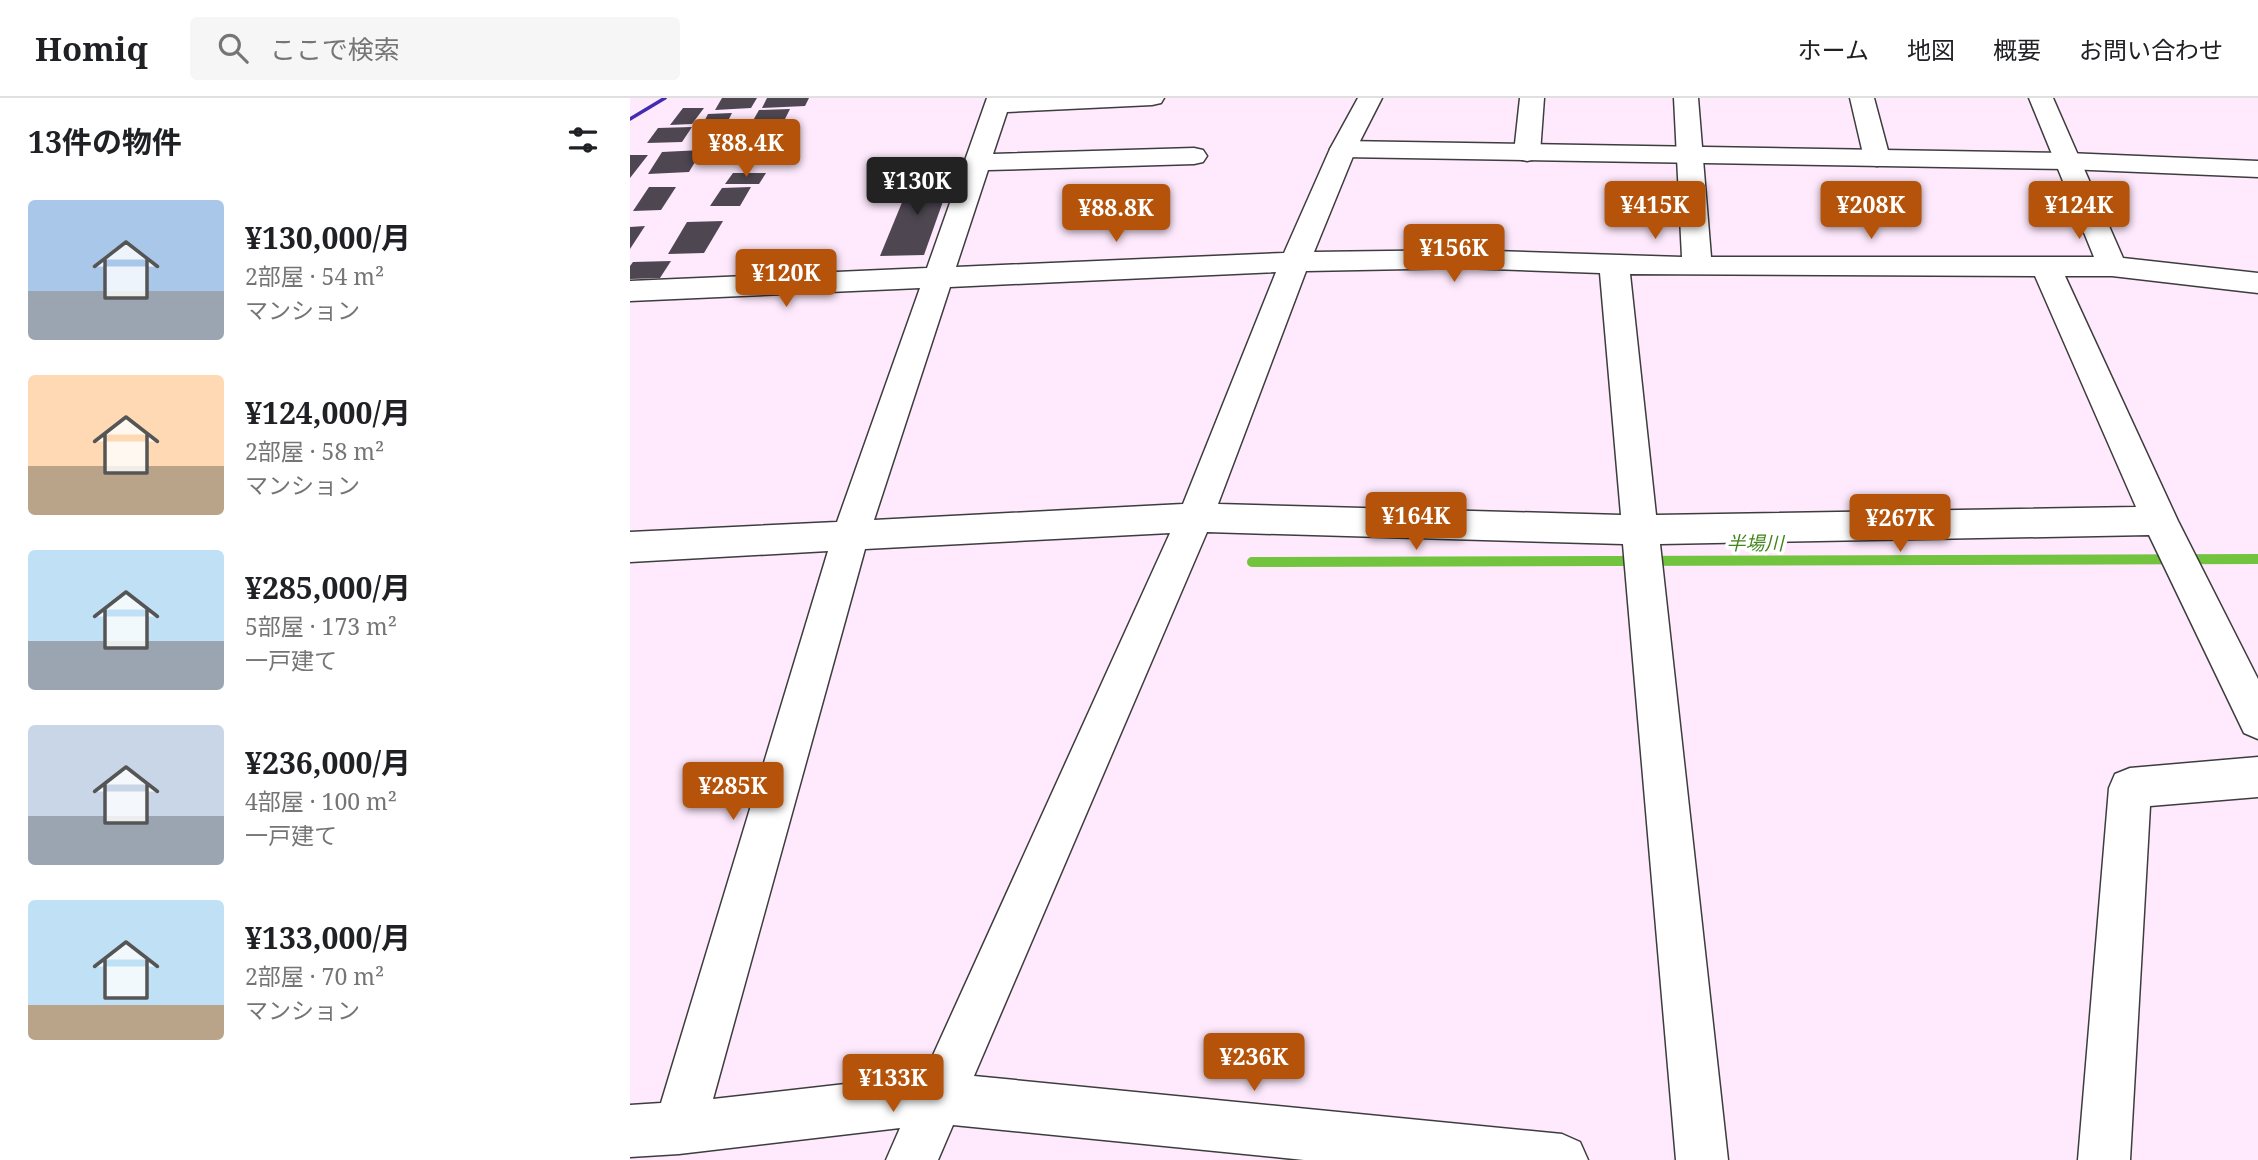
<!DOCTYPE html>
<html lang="ja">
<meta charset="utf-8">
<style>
:root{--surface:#fff;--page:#f6f6f6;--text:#202124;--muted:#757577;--line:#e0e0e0;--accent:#b45309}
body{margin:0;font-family:"Noto Serif","Noto Sans JP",serif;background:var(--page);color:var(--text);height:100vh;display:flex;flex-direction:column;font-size:26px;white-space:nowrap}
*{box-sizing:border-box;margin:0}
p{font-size:23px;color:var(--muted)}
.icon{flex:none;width:38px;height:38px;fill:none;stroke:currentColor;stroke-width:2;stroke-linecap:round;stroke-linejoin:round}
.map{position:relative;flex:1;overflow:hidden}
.side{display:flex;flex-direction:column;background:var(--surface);width:630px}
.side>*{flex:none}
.price{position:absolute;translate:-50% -60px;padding:0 16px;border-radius:7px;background:var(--accent);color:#fff;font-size:23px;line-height:46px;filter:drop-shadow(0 2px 4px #0008)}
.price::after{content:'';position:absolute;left:50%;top:42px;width:21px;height:16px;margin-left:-10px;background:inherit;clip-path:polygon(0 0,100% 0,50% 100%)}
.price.current{background:#222;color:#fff}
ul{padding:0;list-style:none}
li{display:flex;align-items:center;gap:21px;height:175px;padding:0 28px}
li span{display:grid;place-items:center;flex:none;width:196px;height:140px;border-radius:7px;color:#555}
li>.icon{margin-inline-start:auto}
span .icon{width:84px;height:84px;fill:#fffc;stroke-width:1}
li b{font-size:30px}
h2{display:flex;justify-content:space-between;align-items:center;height:84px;padding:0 28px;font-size:30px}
header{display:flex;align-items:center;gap:42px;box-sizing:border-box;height:98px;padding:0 35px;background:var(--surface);border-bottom:2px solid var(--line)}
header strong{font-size:33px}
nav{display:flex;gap:38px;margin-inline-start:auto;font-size:24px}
.search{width:490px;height:63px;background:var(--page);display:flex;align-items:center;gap:18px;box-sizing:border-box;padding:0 24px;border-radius:7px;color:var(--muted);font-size:26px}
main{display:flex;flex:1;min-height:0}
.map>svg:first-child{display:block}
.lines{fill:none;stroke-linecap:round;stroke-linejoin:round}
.stream{stroke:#72c33d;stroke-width:10}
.building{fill:#4e4752}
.minor-casing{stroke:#3d3d3d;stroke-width:3}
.tertiary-casing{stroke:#3d3d3d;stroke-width:3}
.minor{fill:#fff;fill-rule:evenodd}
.tertiary{fill:#fff;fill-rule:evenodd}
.rail{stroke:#422daf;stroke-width:3.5}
.labels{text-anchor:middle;stroke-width:7;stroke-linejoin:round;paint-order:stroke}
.water-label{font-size:19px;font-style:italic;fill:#42851d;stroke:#fff}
</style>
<header>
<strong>Homiq</strong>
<div class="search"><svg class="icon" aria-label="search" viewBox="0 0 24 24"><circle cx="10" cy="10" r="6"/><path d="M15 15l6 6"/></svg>ここで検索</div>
<nav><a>ホーム</a><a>地図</a><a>概要</a><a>お問い合わせ</a></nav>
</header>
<main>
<section class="side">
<h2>13件の物件<svg class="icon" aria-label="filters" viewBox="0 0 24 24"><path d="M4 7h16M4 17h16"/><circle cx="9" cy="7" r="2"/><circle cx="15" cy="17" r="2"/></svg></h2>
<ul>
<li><span style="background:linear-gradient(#a9c7e8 65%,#9aa5b1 0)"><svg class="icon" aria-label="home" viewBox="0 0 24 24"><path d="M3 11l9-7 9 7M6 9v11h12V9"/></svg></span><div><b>¥130,000/月</b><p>2部屋 · 54 m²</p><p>マンション</p></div></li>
<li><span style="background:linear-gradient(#ffd9b3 65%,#b9a48a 0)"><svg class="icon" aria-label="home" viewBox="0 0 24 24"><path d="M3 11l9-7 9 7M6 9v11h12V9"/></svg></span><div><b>¥124,000/月</b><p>2部屋 · 58 m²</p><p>マンション</p></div></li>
<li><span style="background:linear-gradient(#bfe0f5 65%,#9aa5b1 0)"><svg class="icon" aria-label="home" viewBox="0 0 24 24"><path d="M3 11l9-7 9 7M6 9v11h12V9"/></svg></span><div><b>¥285,000/月</b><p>5部屋 · 173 m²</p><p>一戸建て</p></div></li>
<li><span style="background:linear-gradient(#c9d6e8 65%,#9aa5b1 0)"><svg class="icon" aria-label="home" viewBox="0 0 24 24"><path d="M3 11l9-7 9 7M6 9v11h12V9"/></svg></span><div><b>¥236,000/月</b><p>4部屋 · 100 m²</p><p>一戸建て</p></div></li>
<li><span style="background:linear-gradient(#bfe0f5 75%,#b9a48a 0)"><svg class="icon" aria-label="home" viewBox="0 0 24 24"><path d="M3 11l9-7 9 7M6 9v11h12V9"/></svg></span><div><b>¥133,000/月</b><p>2部屋 · 70 m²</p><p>マンション</p></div></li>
</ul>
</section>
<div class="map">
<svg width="1628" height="1062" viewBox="0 0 1628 1062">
<rect width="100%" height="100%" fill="#fee9fd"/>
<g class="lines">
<path class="stream" d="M 622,464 L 1628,461"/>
</g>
<g class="building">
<path d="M 92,0 L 127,0 L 121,10 L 85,12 Z"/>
<path d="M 137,0 L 179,0 L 175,8 L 132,10 Z"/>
<path d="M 53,10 L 74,10 L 62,26 L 40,27 Z"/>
<path d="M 160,11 L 153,25 L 121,26 L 129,12 Z"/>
<path d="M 102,15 L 92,35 L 67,37 L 78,16 Z"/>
<path d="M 163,28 L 156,39 L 119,40 L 126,29 Z"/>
<path d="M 62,29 L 52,44 L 17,45 L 28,30 Z"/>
<path d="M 151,48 L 141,66 L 111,66 L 121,49 Z"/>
<path d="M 72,52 L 59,74 L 18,76 L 32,54 Z"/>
<path d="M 0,57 L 18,57 L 0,80 Z"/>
<path d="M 103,75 L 136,75 L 129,86 L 95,86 Z"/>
<path d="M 322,78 L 294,157 L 250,158 L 282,80 Z"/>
<path d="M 19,89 L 46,89 L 31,112 L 3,113 Z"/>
<path d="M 121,89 L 110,108 L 80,108 L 92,90 Z"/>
<path d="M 93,123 L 74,155 L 38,156 L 57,124 Z"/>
<path d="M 15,128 L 0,151 L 0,129 Z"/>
<path d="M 41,163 L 30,180 L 0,181 L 0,168 L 3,164 Z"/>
</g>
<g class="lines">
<defs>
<g id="minor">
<path d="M 357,0 L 534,0 L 531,5 L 522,7 L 377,14 L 363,56 L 564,50 L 573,52 L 577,58 L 573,64 L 564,66 L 358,72 L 326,169 L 654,155 L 700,51 L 728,0 L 752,0 L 726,51 L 684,154 L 833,152 L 1052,159 L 1044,0 L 1068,0 L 1081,159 L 1464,159 L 1399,0 L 1423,0 L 1493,160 L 1628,175 L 1628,195 L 1482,178 L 1435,178 L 1548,423 L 1628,581 L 1628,641 L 1614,635 L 1519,437 L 1030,446 L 1098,1062 L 1046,1062 L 993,446 L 577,434 L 344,978 L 932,1036 L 950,1044 L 958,1062 L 674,1062 L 323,1027 L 308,1062 L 256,1062 L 270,1030 L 49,1056 L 0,1059 L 0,1007 L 31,1005 L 198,453 L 0,464 L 0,434 L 207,424 L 290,190 L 0,203 L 0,183 L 297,170 ZM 833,170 L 970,175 L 991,417 L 588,406 L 676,173 ZM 646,174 L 553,406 L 244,422 L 320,189 ZM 1000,176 L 1405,178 L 1506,409 L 1026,417 ZM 540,435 L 294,977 L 83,1001 L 235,451 Z"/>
<path d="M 890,0 L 914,0 L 910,55 L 906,61 L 897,63 L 888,61 L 884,55 Z"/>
<path d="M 1220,0 L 1244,0 L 1260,60 L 1256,66 L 1247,68 L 1238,66 L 1234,60 Z"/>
<path d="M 1628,659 L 1628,699 L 1520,708 L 1500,1062 L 1448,1062 L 1479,690 L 1485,676 L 1500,670 Z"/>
</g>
<path id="tertiary" d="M 713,43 L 1437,55 L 1628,63 L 1628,79 L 1437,71 L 713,59 L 704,57 L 700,51 L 704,45 Z"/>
</defs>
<use href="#minor" class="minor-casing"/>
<use href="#tertiary" class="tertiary-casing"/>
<use href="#minor" class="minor"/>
<use href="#tertiary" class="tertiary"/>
<path class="rail" d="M 0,21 L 35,0"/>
</g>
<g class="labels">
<g class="water-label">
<text x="1125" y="452">半場川</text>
</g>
</g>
</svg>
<b class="price" style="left:116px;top:81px">¥88.4K</b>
<b class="price current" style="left:287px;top:119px">¥130K</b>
<b class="price" style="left:1025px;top:143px">¥415K</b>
<b class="price" style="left:1241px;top:143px">¥208K</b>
<b class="price" style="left:1449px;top:143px">¥124K</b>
<b class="price" style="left:486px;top:146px">¥88.8K</b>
<b class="price" style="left:824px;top:186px">¥156K</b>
<b class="price" style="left:156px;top:211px">¥120K</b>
<b class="price" style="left:786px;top:454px">¥164K</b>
<b class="price" style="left:1270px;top:456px">¥267K</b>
<b class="price" style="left:103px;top:724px">¥285K</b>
<b class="price" style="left:624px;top:995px">¥236K</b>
<b class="price" style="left:263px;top:1016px">¥133K</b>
</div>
</main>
